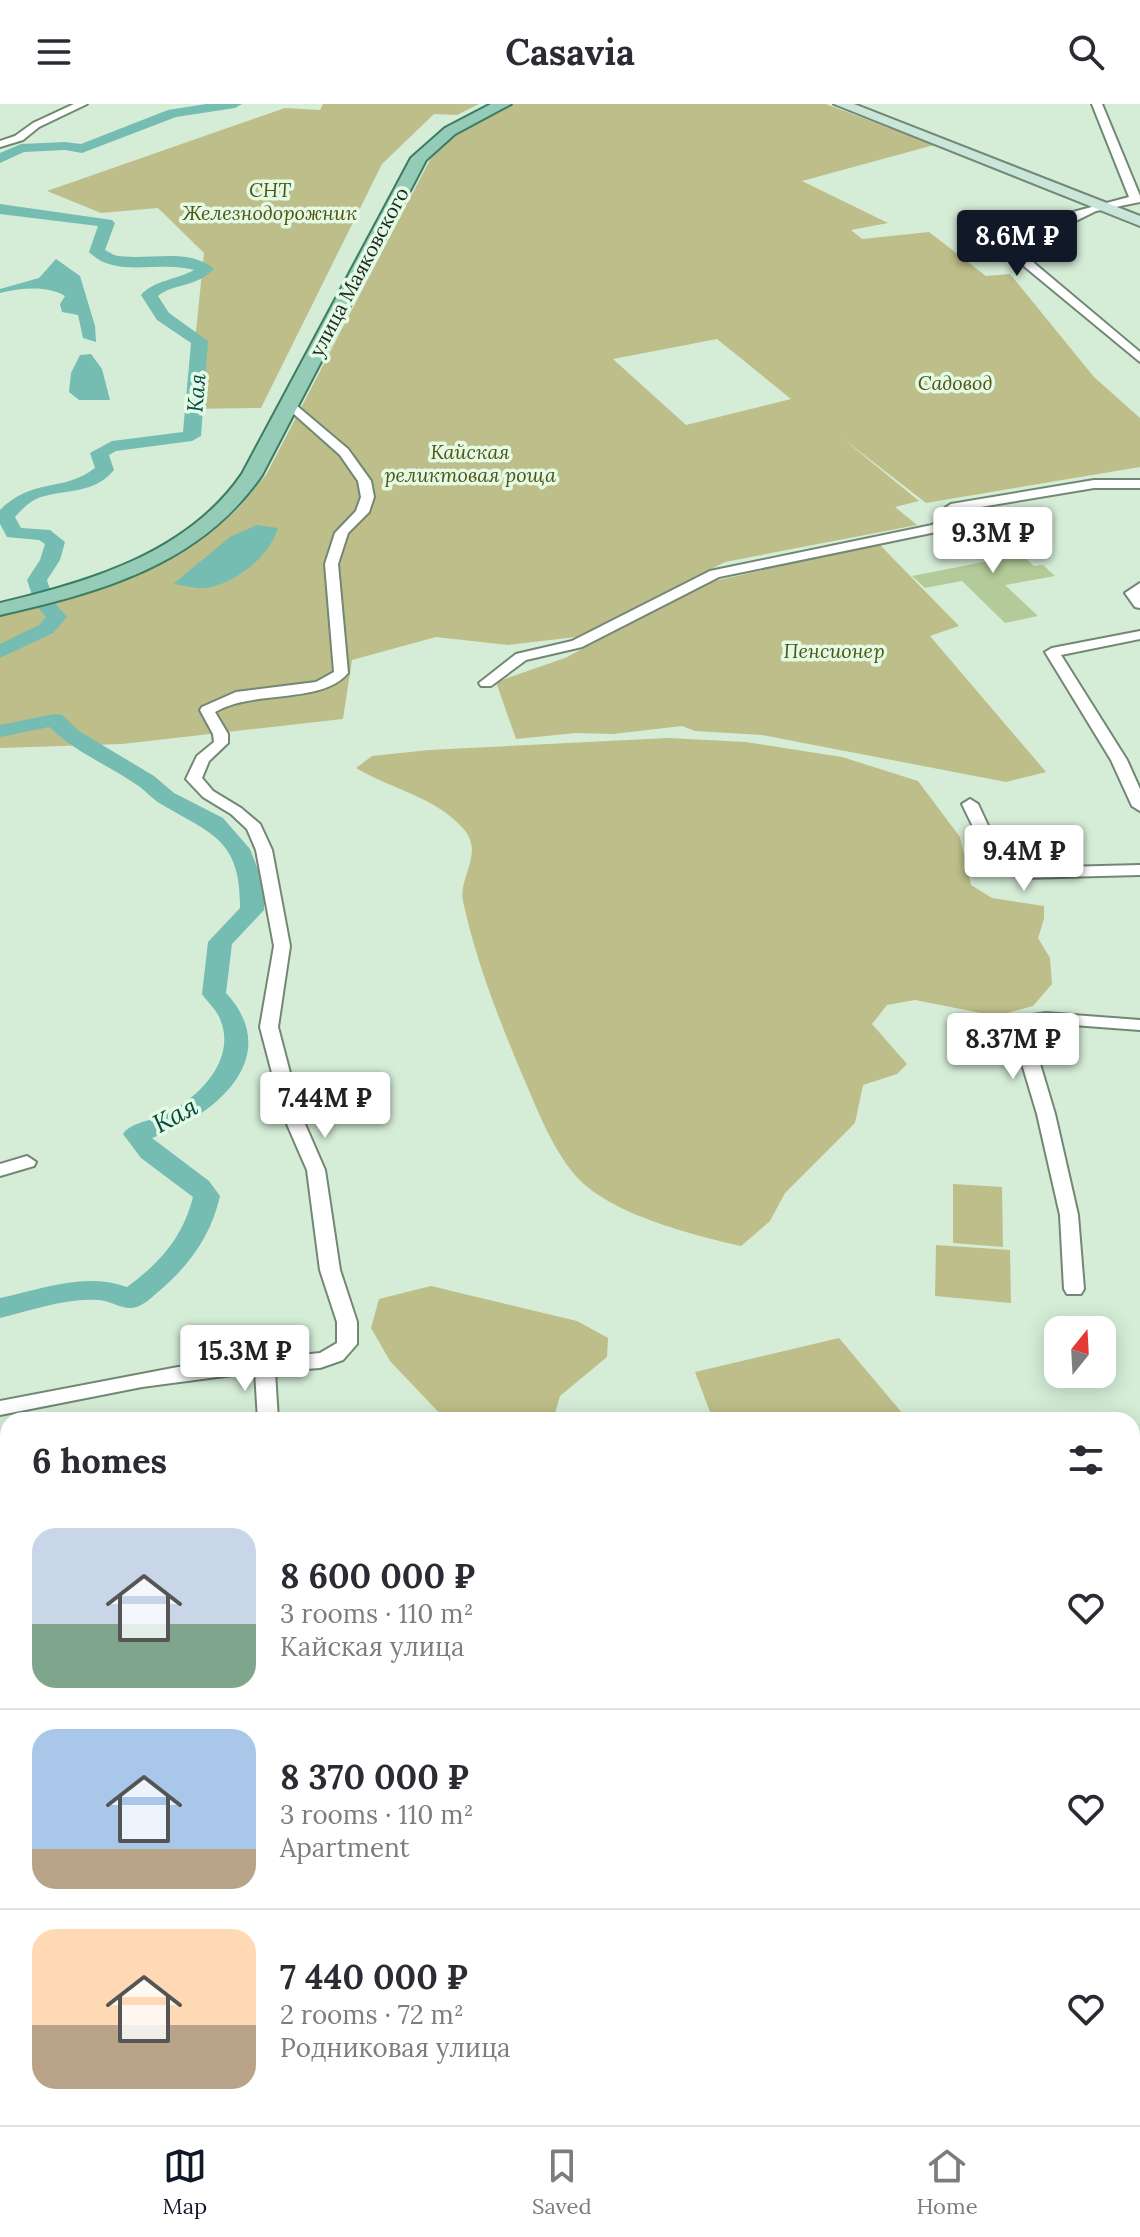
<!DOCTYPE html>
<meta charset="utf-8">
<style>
:root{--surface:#fff;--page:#f2f2f3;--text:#2b2b33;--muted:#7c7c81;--line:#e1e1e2;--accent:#111827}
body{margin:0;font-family:Lora,serif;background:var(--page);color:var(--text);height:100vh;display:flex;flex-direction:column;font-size:30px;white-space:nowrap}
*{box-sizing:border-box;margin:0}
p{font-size:26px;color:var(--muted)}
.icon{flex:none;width:44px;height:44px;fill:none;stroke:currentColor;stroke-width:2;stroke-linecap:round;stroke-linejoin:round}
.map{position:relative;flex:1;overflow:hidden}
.panel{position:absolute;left:0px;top:1308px;width:1140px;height:714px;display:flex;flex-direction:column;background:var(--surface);border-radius:24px 24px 0 0;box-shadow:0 4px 20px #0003}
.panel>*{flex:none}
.needle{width:52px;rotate:18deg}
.buttons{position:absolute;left:1044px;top:1212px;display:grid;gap:16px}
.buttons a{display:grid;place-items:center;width:72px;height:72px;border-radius:16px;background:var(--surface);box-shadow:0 4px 20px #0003;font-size:40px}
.price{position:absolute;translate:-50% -68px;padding:0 18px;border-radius:8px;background:#fff;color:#222;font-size:26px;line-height:52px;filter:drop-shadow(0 2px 4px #0008)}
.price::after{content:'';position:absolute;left:50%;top:48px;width:24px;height:18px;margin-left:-12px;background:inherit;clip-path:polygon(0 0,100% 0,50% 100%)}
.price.selected{background:var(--accent);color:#fff}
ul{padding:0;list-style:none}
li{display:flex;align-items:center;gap:24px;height:200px;padding:0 32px}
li+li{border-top:2px solid var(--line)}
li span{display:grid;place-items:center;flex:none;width:224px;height:160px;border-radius:24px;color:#555}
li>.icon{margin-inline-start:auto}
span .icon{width:96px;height:96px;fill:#fffc;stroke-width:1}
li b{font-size:34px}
h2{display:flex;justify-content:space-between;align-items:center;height:96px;padding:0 32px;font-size:34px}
header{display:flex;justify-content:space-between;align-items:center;height:104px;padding:0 32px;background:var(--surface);font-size:36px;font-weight:800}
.dock{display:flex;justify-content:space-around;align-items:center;height:112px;border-top:2px solid var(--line);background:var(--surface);font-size:22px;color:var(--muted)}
.dock a{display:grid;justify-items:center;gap:4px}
.dock .selected{color:var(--accent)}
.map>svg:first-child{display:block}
.green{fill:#bdbe89;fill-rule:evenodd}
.water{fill:#75bcb3}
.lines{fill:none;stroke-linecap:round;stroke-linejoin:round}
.river{fill:#75bcb3;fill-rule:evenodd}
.building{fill:#b4cb99}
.street-casing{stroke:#728774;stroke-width:4}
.secondary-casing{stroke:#728774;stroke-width:4}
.primary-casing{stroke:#3d7c63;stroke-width:4}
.street{fill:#fff;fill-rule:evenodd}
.secondary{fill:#cae6db;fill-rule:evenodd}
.primary{fill:#94ccb7;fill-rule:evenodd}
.rail{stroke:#617063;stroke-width:5;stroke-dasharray:21 10;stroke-linecap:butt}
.labels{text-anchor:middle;stroke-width:7;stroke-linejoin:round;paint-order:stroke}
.far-park-label{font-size:20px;font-style:italic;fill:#535314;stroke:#e3fae4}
.far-street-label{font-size:20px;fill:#1e271f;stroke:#e3fae4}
.far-water-label{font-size:22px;font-style:italic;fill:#074943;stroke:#e3fae4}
.water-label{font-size:26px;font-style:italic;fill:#074943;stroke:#e3fae4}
</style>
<header><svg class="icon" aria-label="menu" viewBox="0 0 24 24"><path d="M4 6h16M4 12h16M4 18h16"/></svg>Casavia<svg class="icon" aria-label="search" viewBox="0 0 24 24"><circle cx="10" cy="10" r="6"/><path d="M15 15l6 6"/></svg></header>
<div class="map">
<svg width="1140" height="2021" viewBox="0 0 1140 2021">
<rect width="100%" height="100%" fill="#d5edd7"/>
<g class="green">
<path d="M 323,0 L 479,0 L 457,11 L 434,10 L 382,60 L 261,304 L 188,305 L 204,149 L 158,104 L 101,109 L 47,87 L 285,4 L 320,6 Z"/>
<path d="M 506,0 L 826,0 L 934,41 L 802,77 L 888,119 L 851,126 L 862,135 L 929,128 L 986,172 L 1010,170 L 1094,273 L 1140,314 L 1140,363 L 926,399 L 841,333 L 919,397 L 895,403 L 917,421 L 725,458 L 576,533 L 508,541 L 436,533 L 352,556 L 343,615 L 122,640 L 0,644 L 0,508 C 83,488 170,470 234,408 C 246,397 255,383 266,371 L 434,48 L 469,20 ZM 717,235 L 791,295 L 686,321 L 613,255 Z"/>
<path d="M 879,440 L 959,522 L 930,532 L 1046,668 L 1006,678 L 762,631 L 695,627 L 682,622 L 613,630 L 576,629 L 516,635 L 496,578 L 565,554 L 710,478 Z"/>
<path d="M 668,634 L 746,638 L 842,653 L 918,677 L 960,733 L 971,781 L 992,794 L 1044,802 L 1044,815 L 1038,834 L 1050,854 L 1052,880 L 1033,902 L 996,912 L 915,896 L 887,901 L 872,920 L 907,960 L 897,970 L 863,981 L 855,1019 L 785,1089 L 770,1117 L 741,1142 C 693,1131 608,1110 575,1071 C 552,1044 538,1007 524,975 C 500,918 476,858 463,797 C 458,772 486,749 462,723 C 433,692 391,685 356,664 L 372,652 L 429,646 Z"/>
<path d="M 953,1080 L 1002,1083 L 1003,1143 L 953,1139 Z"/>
<path d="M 936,1141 L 1010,1146 L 1011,1199 L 935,1192 Z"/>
<path d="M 431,1182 L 577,1217 L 608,1234 L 607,1253 L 560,1292 L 553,1316 L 446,1316 L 390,1257 L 371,1224 L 379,1195 Z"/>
<path d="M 839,1234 L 908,1316 L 713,1316 L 695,1268 Z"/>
<path d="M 725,2014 L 1007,2014 L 1011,2021 L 717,2021 Z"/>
</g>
<g class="water">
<path d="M 56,155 L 80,172 L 95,222 L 96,238 L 83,234 L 78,211 L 62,208 L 60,200 L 65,192 C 47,181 20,184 0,189 L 0,185 L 39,174 Z"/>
<path d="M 91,250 L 102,265 L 110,296 L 79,296 L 69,288 L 71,269 L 80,251 Z"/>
<path d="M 257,421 L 278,424 C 270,452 235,480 206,484 C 196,485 183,481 173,480 L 230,433 Z"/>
</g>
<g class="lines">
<g class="river">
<path d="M 206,0 L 242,0 L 235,4 L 176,13 L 82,49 L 65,46 L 24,48 L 0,59 L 0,49 L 21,40 L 65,38 L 81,40 L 168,6 Z"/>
<path d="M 0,100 L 112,116 L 115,119 L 105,146 L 114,151 C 144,158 189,142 214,165 C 195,184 174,179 158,192 L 169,209 L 208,237 L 201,332 L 192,337 L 116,347 L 109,351 L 114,366 C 94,390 68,385 41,393 C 31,396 22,405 15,413 L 21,424 L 50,426 L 65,438 L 60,456 L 47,476 L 54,498 L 67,513 L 53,529 L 0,554 L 0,540 L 39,521 L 46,513 L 35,500 L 27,476 L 40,456 L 45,440 L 39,436 L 7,433 L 0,420 L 0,406 C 33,373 62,389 95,364 L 90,349 L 112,337 L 183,328 L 191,239 L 157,216 L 141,191 C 154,176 176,176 194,166 C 161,156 115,175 89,148 L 98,122 L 0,110 Z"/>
<path d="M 54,610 L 62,611 L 79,627 L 154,672 L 174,689 L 223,714 L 250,745 L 264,781 L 264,806 L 232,840 L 226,889 C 286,954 213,1013 152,1034 L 209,1077 L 220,1092 C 211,1132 189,1162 158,1188 C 151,1194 142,1203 132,1204 C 121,1205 109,1196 97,1196 C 64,1194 31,1207 0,1214 L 0,1194 C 43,1185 84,1168 127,1183 C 160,1159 183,1133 193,1093 L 141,1054 L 123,1030 C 130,1019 149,1017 161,1012 C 196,997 238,957 220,915 C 216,905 208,899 202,890 L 208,838 L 240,804 C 241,736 212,730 161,700 C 152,695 146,687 137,681 C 108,661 75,648 49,623 L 0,633 L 0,621 Z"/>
</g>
</g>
<path class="building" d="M 1004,423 L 1016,434 L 1005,436 L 1034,462 L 1043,461 L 1055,472 L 1005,481 L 1038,512 L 1005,519 L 962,477 L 925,484 L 912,472 L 994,456 L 966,430 Z"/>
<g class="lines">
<defs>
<g id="street">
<path d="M 74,0 L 87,0 L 39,23 L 23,36 L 0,43 L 0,37 L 15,32 L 33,19 Z"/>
<path d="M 1092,0 L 1102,0 L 1140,92 L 1140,98 L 1096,107 L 1025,142 L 1034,159 L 1140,248 L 1140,258 L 1025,163 L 1014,141 L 1073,108 L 1129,93 Z"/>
<path d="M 290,296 L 348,345 L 371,377 L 374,393 L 369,408 L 348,429 L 338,460 L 348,569 C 321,601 253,585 215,608 L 228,630 L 228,639 L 209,657 L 202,674 L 213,687 L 241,704 L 260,720 L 272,746 L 290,842 L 278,923 L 301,1011 L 325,1066 L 340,1166 L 357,1218 L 357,1240 L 343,1256 L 320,1264 L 275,1267 L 278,1316 L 258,1316 L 255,1268 L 142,1283 L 0,1311 L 0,1297 L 178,1263 L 320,1249 L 337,1239 L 337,1218 L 320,1166 L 307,1066 L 283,1011 L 260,923 L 274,842 L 256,746 L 247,725 L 231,710 L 203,693 L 186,675 L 197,652 L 214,638 L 213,630 L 200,606 L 202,603 L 236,588 L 316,578 L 334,568 L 325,460 L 335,429 L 356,407 L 361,393 L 358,377 L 340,351 L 286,303 L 284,300 Z"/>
<path d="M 1094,376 L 1140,376 L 1140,384 L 1094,384 L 957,407 L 953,420 L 941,427 L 719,473 L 582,543 L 526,556 L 491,582 L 481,582 L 479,579 L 516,550 L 572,537 L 710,467 L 932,421 L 942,415 L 945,404 L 951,400 Z"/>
<path d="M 1140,479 L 1140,504 L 1135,503 L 1125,489 Z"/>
<path d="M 1140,527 L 1140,535 L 1061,551 L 1127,656 L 1140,685 L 1140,707 L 1132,702 L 1111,656 L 1045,548 L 1052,544 Z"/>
<path d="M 970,695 L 978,700 L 1005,758 L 1023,764 L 1140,761 L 1140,771 L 1022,774 L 993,764 L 962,700 Z"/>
<path d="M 1046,909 L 1140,916 L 1140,926 L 1046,919 L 1029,923 L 1055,1010 L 1078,1111 L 1084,1185 L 1081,1190 L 1067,1190 L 1064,1185 L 1060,1111 L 1037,1010 L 1011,923 L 1018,913 Z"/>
<path d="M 27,1052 L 36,1058 L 34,1062 L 0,1072 L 0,1060 Z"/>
<path d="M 1140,1615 L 1140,1635 L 1132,1636 L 1132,1616 Z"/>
<path d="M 228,2014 L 255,2014 L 258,2021 L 231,2021 Z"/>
<path d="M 675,2014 L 707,2014 L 704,2021 L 672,2021 Z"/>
</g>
<path id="secondary" d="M 834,0 L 854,0 L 1140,112 L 1140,122 Z"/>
<path id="primary" d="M 491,0 L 511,0 L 455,30 L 426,56 L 262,371 C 200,461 101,488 0,511 L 0,499 C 89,478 188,449 242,370 L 411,54 L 445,24 Z"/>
</defs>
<use href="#street" class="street-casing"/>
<use href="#secondary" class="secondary-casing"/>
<use href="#primary" class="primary-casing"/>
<use href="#street" class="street"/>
<use href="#secondary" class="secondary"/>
<use href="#primary" class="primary"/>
<g class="rail">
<path d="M 0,1686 L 8,1707"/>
<path d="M 0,1721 L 8,1741"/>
<path d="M 118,2014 L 121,2021"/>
<path d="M 132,2014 L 135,2021"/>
</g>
</g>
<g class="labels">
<g class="far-park-label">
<text x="270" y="93">СНТ<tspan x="270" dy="23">Железнодорожник</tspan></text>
<text x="955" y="286">Садовод</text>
<text x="470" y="355">Кайская<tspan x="470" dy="23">реликтовая роща</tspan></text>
<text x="834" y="554">Пенсионер</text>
</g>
<g class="far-street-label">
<text transform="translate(359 168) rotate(-62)" y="7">улица Маяковского</text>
</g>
<g class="far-water-label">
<text transform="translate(196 289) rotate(-85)" y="8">Кая</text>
</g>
<g class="water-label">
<text transform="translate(175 1011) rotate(-28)" y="9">Кая</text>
</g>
</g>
</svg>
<div class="buttons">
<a><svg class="needle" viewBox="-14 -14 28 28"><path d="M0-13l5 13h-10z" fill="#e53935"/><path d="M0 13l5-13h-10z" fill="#7c7c81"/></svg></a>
</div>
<b class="price selected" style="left:1017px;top:174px">8.6M ₽</b>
<b class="price" style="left:993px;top:471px">9.3M ₽</b>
<b class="price" style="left:1024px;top:789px">9.4M ₽</b>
<b class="price" style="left:1013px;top:977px">8.37M ₽</b>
<b class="price" style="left:325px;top:1036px">7.44M ₽</b>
<b class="price" style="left:245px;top:1289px">15.3M ₽</b>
<section class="panel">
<h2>6 homes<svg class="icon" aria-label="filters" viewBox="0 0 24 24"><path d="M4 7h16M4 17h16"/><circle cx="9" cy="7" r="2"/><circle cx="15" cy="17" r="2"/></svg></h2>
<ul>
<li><span style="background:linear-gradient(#c9d6e8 60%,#7fa58c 0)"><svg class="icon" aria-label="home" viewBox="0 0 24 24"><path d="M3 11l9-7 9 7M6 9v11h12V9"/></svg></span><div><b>8 600 000 ₽</b><p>3 rooms · 110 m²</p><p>Кайская улица</p></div><svg class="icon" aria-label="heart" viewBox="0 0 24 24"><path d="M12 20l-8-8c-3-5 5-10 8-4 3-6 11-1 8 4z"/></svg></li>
<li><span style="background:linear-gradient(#a9c7e8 75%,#b9a48a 0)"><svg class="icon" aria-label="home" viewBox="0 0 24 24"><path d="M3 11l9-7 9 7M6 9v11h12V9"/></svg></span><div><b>8 370 000 ₽</b><p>3 rooms · 110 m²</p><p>Apartment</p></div><svg class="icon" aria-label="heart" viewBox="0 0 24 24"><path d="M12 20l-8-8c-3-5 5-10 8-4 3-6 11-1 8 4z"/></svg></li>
<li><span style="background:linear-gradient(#ffd9b3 60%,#b9a48a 0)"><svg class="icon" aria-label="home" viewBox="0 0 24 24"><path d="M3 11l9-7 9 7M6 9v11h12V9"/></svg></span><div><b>7 440 000 ₽</b><p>2 rooms · 72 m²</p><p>Родниковая улица</p></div><svg class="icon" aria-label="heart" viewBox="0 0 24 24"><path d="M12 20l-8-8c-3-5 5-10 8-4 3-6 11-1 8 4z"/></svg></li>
</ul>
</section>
</div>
<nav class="dock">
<a class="selected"><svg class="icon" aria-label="map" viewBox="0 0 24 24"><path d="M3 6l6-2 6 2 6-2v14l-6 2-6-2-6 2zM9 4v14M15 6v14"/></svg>Map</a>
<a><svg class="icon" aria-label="saved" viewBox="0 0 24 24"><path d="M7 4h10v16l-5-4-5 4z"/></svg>Saved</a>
<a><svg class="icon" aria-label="home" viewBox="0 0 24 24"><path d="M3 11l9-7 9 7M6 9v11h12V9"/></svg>Home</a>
</nav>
